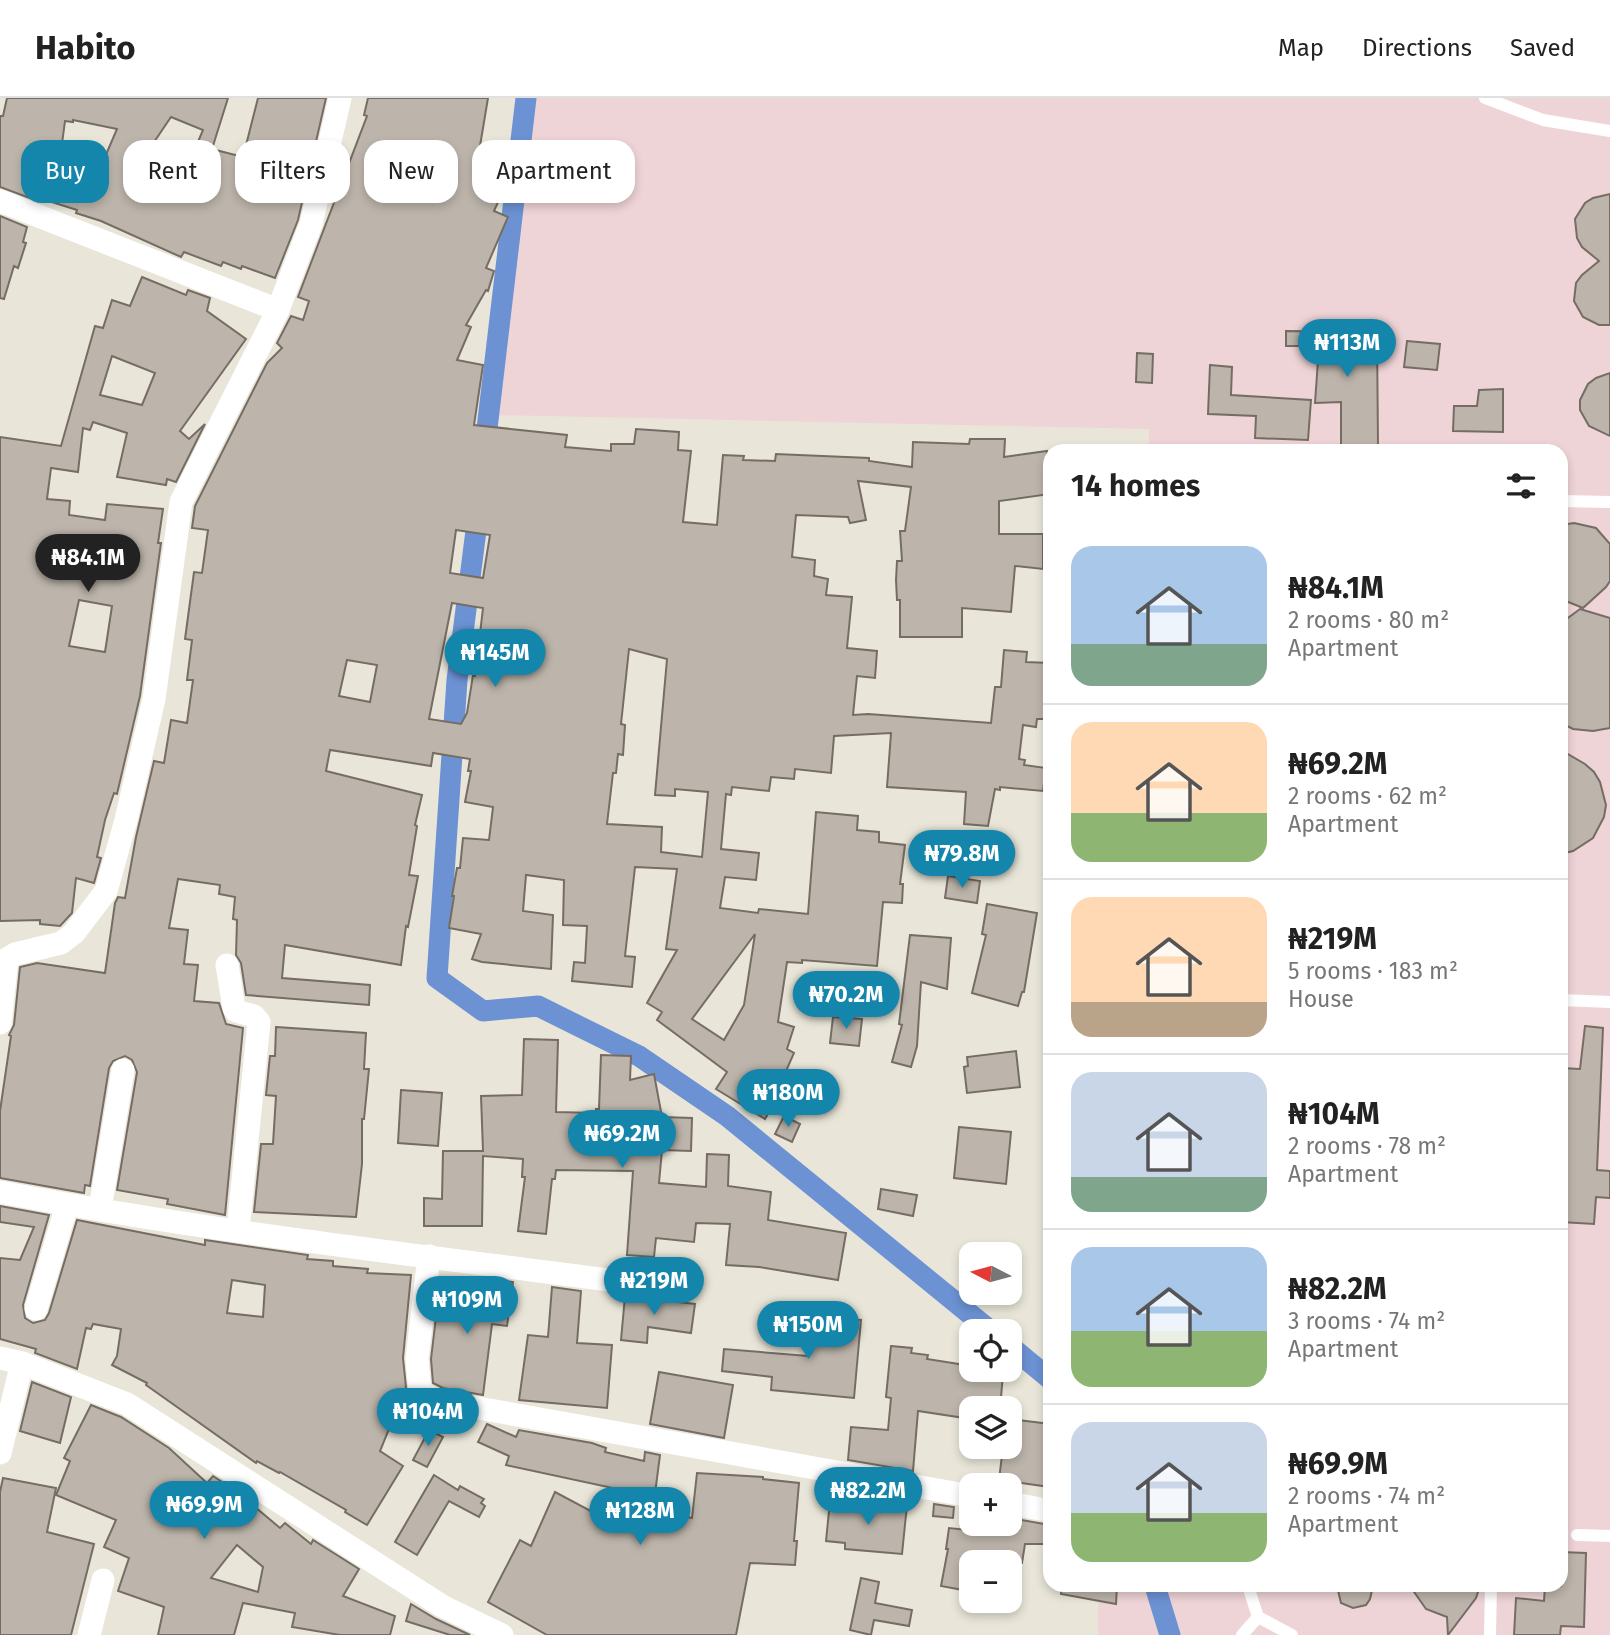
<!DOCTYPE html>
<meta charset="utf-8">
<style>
:root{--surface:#fff;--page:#f2f2f2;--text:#222;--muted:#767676;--line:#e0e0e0;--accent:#1485ab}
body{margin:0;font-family:"Fira Sans",sans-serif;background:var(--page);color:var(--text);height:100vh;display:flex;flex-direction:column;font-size:26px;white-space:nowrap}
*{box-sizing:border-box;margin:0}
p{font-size:23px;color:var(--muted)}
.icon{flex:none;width:38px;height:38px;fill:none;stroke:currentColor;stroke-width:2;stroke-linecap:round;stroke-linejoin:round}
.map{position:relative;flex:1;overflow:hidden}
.drawer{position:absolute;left:1043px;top:346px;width:525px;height:1148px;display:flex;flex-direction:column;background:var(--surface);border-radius:21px;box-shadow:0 4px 10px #0003}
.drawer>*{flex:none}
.guide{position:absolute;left:21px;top:42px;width:665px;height:63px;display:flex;gap:14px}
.needle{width:46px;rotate:276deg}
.fabs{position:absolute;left:959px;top:1144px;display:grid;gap:14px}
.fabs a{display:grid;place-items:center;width:63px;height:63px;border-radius:14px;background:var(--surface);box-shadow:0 4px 10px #0003;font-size:35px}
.price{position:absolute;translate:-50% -60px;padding:0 16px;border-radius:24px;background:var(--accent);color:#fff;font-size:23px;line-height:46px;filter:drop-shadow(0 2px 4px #0008)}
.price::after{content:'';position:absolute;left:50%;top:42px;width:21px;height:16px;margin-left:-10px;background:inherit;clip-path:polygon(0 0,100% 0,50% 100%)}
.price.current{background:#222;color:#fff}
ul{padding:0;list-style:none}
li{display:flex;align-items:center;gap:21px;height:175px;padding:0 28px}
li+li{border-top:2px solid var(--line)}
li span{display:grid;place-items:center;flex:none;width:196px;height:140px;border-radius:21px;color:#555}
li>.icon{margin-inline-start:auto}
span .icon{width:84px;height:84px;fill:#fffc;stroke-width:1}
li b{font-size:30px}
h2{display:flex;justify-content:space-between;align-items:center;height:84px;padding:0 28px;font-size:30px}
.tag{padding:0 24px;border-radius:21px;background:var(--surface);box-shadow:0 4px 10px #0003;font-size:24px;line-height:63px}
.tag.current{background:var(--accent);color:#fff}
header{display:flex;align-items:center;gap:42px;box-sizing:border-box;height:98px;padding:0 35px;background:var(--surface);border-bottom:2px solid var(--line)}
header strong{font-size:33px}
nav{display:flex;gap:38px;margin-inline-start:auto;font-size:24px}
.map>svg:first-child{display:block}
.industrial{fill:#efd4d7}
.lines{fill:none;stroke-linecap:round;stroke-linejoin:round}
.canal{stroke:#6c92d4;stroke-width:21}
.building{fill:#bdb5ab;stroke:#756d63;stroke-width:2;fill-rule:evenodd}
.service{stroke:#fff;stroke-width:12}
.minor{stroke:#fff;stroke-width:23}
</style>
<header>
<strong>Habito</strong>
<nav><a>Map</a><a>Directions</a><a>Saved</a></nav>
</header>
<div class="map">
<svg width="1610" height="1537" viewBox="0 0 1610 1537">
<rect width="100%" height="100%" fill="#e9e6d9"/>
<path class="industrial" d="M 526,0 L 1610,0 L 1610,1537 L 1098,1537 L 1098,1488 L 1561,1488 L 1561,354 L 1149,354 L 1149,331 L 491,317 Z"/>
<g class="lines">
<g class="canal">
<path d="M 484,356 L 526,0"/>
<path d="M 479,409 L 457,582 L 437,880 L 483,913 L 538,908 L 639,958 L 727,1018 L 992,1234"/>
<path d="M 1010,1248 L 1050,1281"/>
<path d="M 1155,1488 L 1170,1537"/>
</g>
</g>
<g class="building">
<path d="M 7,0 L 228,0 L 212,51 L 243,59 L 258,0 L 326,0 L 298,122 L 275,180 L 242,168 L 241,171 L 223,164 L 221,168 L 184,154 L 181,159 L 101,123 L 76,115 L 77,112 L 36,99 L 35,102 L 0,89 L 0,18 L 3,18 ZM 171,19 L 203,32 L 187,70 L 148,53 ZM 73,22 L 117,31 L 102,66 L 61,53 L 65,23 L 73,24 Z"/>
<path d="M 368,0 L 488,0 L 480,48 L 495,51 L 490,74 L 508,82 L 494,113 L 508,119 L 486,170 L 494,173 L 488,193 L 486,192 L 466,227 L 471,229 L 457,262 L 483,267 L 474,327 L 567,337 L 565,349 L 611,353 L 611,346 L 634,346 L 636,331 L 679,334 L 678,352 L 691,353 L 683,424 L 717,427 L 723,357 L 744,358 L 743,362 L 775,363 L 776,356 L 869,360 L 869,363 L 912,369 L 913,344 L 969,346 L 970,341 L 1005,341 L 1004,359 L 1047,353 L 1050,396 L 999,403 L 999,436 L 1043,436 L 1043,471 L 1015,468 L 1011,514 L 962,510 L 962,539 L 900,539 L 900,502 L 897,502 L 896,482 L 897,463 L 902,463 L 900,433 L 905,433 L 911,389 L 858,383 L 866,422 L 850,425 L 848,419 L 796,417 L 792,459 L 815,462 L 814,478 L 828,481 L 826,497 L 852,499 L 847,550 L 877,553 L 875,580 L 857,578 L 853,617 L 868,616 L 991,625 L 995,589 L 1001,589 L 1004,552 L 1027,554 L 1026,564 L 1050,565 L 1050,621 L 1037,621 L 1036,629 L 1023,627 L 1019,661 L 1025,662 L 1024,667 L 1046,670 L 1043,693 L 1000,689 L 1000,692 L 995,691 L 988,728 L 964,726 L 966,694 L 887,689 L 891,635 L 834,638 L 831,675 L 795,671 L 794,681 L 771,679 L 769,693 L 732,689 L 731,697 L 726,696 L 721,751 L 759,755 L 756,782 L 725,779 L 720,810 L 758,815 L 759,811 L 808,816 L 816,714 L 858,718 L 857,732 L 879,734 L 879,744 L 905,747 L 900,786 L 903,786 L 902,805 L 883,804 L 877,868 L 802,862 L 802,865 L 787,864 L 778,924 L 794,929 L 787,951 L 794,955 L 786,973 L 790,975 L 765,1021 L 716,991 L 727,974 L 657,922 L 662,914 L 647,905 L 677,852 L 666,851 L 677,771 L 635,769 L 625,858 L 635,859 L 632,889 L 572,883 L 574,864 L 585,865 L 587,828 L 563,827 L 564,782 L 526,777 L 523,813 L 553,817 L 551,871 L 482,864 L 472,861 L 481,836 L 449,830 L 454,798 L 452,798 L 457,770 L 460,770 L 463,740 L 489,742 L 493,709 L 465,704 L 471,673 L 468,673 L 470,661 L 433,655 L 431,668 L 330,652 L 326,673 L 422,697 L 415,727 L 417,728 L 409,777 L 418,778 L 408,829 L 406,828 L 401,867 L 285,847 L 282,880 L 370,887 L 369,907 L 246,897 L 241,865 L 236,857 L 237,822 L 233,821 L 235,799 L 219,796 L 220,787 L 178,781 L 169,830 L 188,832 L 184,866 L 198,867 L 194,903 L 219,905 L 226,926 L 243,930 L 225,1117 L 167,1106 L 168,1101 L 117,1092 L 137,974 L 132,962 L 125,958 L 113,963 L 109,970 L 90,1088 L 85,1087 L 84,1095 L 0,1080 L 0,1013 L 11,938 L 9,937 L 14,927 L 20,869 L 37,865 L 105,875 L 115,805 L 118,799 L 125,800 L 136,739 L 154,663 L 164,665 L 171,622 L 187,625 L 193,582 L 187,582 L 192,542 L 185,541 L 194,474 L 202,475 L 208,432 L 192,430 L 195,408 L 267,265 L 282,250 L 277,245 L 291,218 L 303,222 L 309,203 L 298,199 L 367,18 L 364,17 ZM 456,432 L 490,437 L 483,480 L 450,475 ZM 452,505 L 483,510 L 475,578 L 473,577 L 467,615 L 461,626 L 429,621 ZM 629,551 L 667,561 L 655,697 L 675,698 L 675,691 L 708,694 L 702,759 L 661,754 L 662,729 L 607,726 L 613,675 L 616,675 L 618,656 L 623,657 L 625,627 L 621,626 ZM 347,562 L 377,567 L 370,604 L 339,598 ZM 755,836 L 744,907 L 724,942 L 692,921 Z"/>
<path d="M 1610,96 L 1610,227 L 1599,227 L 1583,219 L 1574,203 L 1576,185 L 1582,177 L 1599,163 L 1582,149 L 1577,140 L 1575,121 L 1585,105 L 1593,100 Z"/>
<path d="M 0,118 L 27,129 L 23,144 L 26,145 L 18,170 L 14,168 L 4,201 L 0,200 Z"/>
<path d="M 142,179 L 186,197 L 188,192 L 210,200 L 207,213 L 246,241 L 180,333 L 189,341 L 205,326 L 176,384 L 167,381 L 166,387 L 117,379 L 127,335 L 93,324 L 90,332 L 83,330 L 78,374 L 51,370 L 47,401 L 70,403 L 69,417 L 105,422 L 107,406 L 163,411 L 158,445 L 161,445 L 140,598 L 117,696 L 114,695 L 105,722 L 97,759 L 101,760 L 94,785 L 76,780 L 72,815 L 60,828 L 40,826 L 40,822 L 0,823 L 0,339 L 61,348 L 95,228 L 103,230 L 112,202 L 130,208 ZM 112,258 L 155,275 L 142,307 L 100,297 ZM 79,502 L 112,508 L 105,554 L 69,548 Z"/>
<path d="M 1286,233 L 1377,234 L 1378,348 L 1341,347 L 1341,304 L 1315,305 L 1319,248 L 1286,248 Z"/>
<path d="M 1407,243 L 1440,246 L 1437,272 L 1404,269 Z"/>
<path d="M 1137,255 L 1153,256 L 1152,285 L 1136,284 Z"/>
<path d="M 1210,267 L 1232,269 L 1231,297 L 1311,302 L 1308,342 L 1255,340 L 1256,318 L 1208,316 Z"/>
<path d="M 1610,275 L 1610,338 L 1589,328 L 1580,312 L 1580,302 L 1588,286 L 1596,280 Z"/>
<path d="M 1503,291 L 1503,334 L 1453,333 L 1454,308 L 1477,308 L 1479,292 Z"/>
<path d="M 1574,425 L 1596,430 L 1610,446 L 1610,483 L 1606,489 L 1583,510 L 1561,501 L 1561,427 Z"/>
<path d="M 1580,511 L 1610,520 L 1610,630 L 1593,633 L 1573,631 L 1561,625 L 1561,525 Z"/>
<path d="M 1561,652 L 1585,666 L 1594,674 L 1600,684 L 1606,707 L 1604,719 L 1593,740 L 1573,753 L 1561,756 Z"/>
<path d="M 948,778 L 980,783 L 977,805 L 945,800 Z"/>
<path d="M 987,806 L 1037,815 L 1024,894 L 1022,894 L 1018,908 L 972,895 L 986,837 L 982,836 Z"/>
<path d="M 910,837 L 951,840 L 947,891 L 921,884 L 917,948 L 911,969 L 892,964 L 902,927 L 899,926 Z"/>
<path d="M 833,919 L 862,921 L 859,948 L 830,945 Z"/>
<path d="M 1585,928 L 1603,930 L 1597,1072 L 1610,1073 L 1610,1100 L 1596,1099 L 1594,1126 L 1561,1124 L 1561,970 L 1580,971 Z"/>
<path d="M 276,929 L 366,935 L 364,971 L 369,971 L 364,1021 L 362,1021 L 362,1066 L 356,1119 L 254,1114 L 261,1046 L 273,1046 L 276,998 L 266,997 L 270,958 L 275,958 Z"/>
<path d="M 524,941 L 558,942 L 556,1014 L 596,1015 L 596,1011 L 599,1011 L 601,957 L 631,958 L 630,982 L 654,976 L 662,1019 L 692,1020 L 691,1053 L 662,1052 L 659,1085 L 706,1089 L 707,1056 L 729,1057 L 728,1088 L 771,1094 L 768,1122 L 846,1135 L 838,1182 L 759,1169 L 726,1167 L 730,1126 L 696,1125 L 694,1144 L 656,1140 L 654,1159 L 627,1157 L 633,1073 L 556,1072 L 555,1081 L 552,1081 L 546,1136 L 518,1133 L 525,1079 L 522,1079 L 523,1061 L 483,1058 L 482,1128 L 424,1128 L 424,1100 L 442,1101 L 443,1053 L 483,1053 L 481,998 L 522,997 Z"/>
<path d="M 1016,953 L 1020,989 L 967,995 L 964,969 L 968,968 L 967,959 Z"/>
<path d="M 401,992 L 442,995 L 438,1048 L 398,1045 Z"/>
<path d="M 784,1018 L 800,1026 L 792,1044 L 775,1036 Z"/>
<path d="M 959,1029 L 1011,1034 L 1006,1086 L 954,1080 Z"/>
<path d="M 881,1091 L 917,1097 L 913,1118 L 878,1111 Z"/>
<path d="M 0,1108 L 49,1117 L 23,1207 L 25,1220 L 33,1225 L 45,1222 L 49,1215 L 77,1122 L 205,1147 L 205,1142 L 308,1157 L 307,1161 L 333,1163 L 333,1168 L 368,1171 L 367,1175 L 411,1177 L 403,1260 L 406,1289 L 380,1353 L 403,1368 L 367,1427 L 345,1414 L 346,1412 L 280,1374 L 279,1375 L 257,1363 L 256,1365 L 146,1287 L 147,1285 L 112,1267 L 117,1258 L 121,1231 L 93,1226 L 91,1231 L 86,1230 L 77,1271 L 35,1255 L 36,1251 L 0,1241 L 0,1160 L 20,1162 L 34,1129 L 0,1124 ZM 232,1182 L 265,1187 L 263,1219 L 227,1215 Z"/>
<path d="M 489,1181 L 513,1184 L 507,1228 L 492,1226 L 483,1297 L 443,1290 L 433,1285 L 431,1261 L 439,1194 L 487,1197 Z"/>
<path d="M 552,1189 L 581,1193 L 577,1245 L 612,1247 L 607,1310 L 519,1302 L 528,1237 L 548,1239 Z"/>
<path d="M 625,1198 L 695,1206 L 691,1235 L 648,1229 L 647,1245 L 621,1242 Z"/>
<path d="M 811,1219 L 861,1222 L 854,1300 L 771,1292 L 772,1279 L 722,1273 L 724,1251 L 808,1258 Z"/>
<path d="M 891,1248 L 912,1250 L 911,1255 L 928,1257 L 927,1261 L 971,1268 L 973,1273 L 1003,1276 L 1000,1311 L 971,1311 L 971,1321 L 918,1313 L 913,1373 L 848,1362 L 851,1329 L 888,1332 L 891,1300 L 886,1299 Z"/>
<path d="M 659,1274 L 733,1287 L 724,1340 L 650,1326 Z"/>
<path d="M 32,1284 L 71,1299 L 60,1345 L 20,1333 Z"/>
<path d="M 91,1307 L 121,1319 L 169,1350 L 207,1385 L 213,1378 L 236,1393 L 280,1430 L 285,1425 L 311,1446 L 313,1442 L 359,1471 L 343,1498 L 395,1518 L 390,1537 L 340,1537 L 292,1529 L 295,1515 L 243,1505 L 234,1537 L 158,1537 L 164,1509 L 118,1493 L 129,1460 L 104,1449 L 116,1422 L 56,1397 L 70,1363 L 64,1360 ZM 237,1447 L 263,1469 L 258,1494 L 211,1480 Z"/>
<path d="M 1010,1321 L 1050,1326 L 1050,1389 L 999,1382 L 1003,1349 L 1010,1349 Z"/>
<path d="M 487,1326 L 516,1339 L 519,1332 L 592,1345 L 606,1350 L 605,1354 L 644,1363 L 645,1354 L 660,1357 L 653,1411 L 692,1420 L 697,1375 L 763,1379 L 763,1381 L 799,1385 L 794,1443 L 797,1443 L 795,1467 L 750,1465 L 736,1537 L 547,1537 L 488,1504 L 520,1442 L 531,1448 L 555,1394 L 630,1434 L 636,1395 L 506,1367 L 509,1358 L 478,1344 Z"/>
<path d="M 429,1332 L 443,1339 L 427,1369 L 413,1362 Z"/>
<path d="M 434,1377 L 458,1392 L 460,1388 L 484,1401 L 481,1405 L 485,1408 L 479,1419 L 449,1403 L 417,1457 L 395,1444 Z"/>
<path d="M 3,1380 L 56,1390 L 47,1434 L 94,1446 L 71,1537 L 0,1537 L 0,1394 Z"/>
<path d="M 830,1403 L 881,1409 L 881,1404 L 907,1407 L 902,1456 L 845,1451 L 845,1445 L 826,1443 Z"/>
<path d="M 934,1406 L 954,1409 L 953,1420 L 933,1418 Z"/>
<path d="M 1010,1420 L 1050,1427 L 1050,1446 L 1025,1446 L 1022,1465 L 968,1465 L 963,1492 L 941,1488 L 948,1451 L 946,1451 L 949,1430 L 996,1435 L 998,1426 L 1010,1426 Z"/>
<path d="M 1561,1454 L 1586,1455 L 1584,1529 L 1561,1528 L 1560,1537 L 1514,1537 L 1516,1500 L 1544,1503 L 1545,1488 L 1561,1488 Z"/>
<path d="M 861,1480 L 879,1484 L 875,1505 L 912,1512 L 909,1528 L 874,1522 L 871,1537 L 850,1532 Z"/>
<path d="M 1062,1488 L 1117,1488 L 1116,1506 L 1061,1496 Z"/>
<path d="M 1337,1488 L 1373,1488 L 1370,1501 L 1366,1507 L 1353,1510 L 1341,1505 Z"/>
<path d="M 1410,1488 L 1480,1488 L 1476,1500 L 1448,1537 L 1447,1519 L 1426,1511 Z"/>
<path d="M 411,1506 L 436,1521 L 470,1537 L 450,1537 L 406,1523 Z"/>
</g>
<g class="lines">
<g class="service">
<path d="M 1485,0 L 1543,22 L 1610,33"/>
<path d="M 1561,403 L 1610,404"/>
<path d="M 1561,902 L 1610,904"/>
<path d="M 1577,1437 L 1610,1438"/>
<path d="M 1248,1488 L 1258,1519 L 1292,1537"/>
<path d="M 1242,1537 L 1258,1519"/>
<path d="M 1490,1537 L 1491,1488"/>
</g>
<g class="minor">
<path d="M 0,103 L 278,212"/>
<path d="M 227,867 L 234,910 L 236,913 L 254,918 L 259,924 L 238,1132"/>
<path d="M 0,925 L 7,861 L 15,856 L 61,845 L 74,835 L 106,793 L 126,722 L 154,601 L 181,404 L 278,212 L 311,126 L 340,0"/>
<path d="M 0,1094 C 227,1137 458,1162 687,1192"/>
<path d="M 100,1111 L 123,972"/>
<path d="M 429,1158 L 417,1261 L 420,1294 L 439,1303 L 971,1398"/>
<path d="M 36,1211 L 67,1107"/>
<path d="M 0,1260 L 22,1265 L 127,1306 L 442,1508 L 502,1537"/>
<path d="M 0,1355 L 22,1265"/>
<path d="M 1010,1405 L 1050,1413"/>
<path d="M 89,1537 L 103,1482"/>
</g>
</g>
</svg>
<div class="fabs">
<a><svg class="needle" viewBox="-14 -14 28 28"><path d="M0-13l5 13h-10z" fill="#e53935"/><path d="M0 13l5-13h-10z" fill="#767676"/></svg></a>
<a><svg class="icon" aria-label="locate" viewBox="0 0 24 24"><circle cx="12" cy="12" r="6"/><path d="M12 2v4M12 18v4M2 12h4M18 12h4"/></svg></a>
<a><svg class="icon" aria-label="layers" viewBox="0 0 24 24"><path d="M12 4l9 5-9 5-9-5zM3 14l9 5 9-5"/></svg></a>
<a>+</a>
<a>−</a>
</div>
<b class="price" style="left:1347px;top:281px">₦113M</b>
<b class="price current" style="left:88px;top:496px">₦84.1M</b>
<b class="price" style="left:495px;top:591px">₦145M</b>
<b class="price" style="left:962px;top:792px">₦79.8M</b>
<b class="price" style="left:846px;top:933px">₦70.2M</b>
<b class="price" style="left:788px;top:1031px">₦180M</b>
<b class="price" style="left:622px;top:1072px">₦69.2M</b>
<b class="price" style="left:654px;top:1219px">₦219M</b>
<b class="price" style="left:467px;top:1238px">₦109M</b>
<b class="price" style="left:808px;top:1263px">₦150M</b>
<b class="price" style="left:428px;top:1350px">₦104M</b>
<b class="price" style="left:868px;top:1429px">₦82.2M</b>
<b class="price" style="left:204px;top:1443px">₦69.9M</b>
<b class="price" style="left:640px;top:1449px">₦128M</b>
<div class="guide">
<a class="tag current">Buy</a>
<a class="tag">Rent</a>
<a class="tag">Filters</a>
<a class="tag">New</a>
<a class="tag">Apartment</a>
</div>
<section class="drawer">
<h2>14 homes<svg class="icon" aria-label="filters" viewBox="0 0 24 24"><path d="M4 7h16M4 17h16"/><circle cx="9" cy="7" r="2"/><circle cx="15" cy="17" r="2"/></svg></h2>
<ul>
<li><span style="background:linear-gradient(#a9c7e8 70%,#7fa58c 0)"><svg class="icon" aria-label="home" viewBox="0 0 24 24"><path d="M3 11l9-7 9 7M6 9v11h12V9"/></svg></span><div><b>₦84.1M</b><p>2 rooms · 80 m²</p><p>Apartment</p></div></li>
<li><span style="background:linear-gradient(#ffd9b3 65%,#8fb573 0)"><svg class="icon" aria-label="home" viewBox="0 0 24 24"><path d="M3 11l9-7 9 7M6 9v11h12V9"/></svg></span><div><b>₦69.2M</b><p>2 rooms · 62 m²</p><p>Apartment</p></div></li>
<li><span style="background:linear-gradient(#ffd9b3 75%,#b9a48a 0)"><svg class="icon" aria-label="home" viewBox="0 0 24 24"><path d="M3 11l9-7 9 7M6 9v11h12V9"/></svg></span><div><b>₦219M</b><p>5 rooms · 183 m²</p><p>House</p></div></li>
<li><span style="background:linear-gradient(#c9d6e8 75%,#7fa58c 0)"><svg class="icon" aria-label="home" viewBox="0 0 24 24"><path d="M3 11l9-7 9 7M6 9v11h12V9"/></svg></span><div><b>₦104M</b><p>2 rooms · 78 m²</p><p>Apartment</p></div></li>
<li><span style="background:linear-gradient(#a9c7e8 60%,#8fb573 0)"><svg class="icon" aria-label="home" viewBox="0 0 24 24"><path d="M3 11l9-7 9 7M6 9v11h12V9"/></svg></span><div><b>₦82.2M</b><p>3 rooms · 74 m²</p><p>Apartment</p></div></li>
<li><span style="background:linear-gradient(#c9d6e8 65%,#8fb573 0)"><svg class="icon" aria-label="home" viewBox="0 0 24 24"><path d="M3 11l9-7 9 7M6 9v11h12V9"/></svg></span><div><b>₦69.9M</b><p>2 rooms · 74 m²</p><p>Apartment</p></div></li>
</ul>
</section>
</div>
